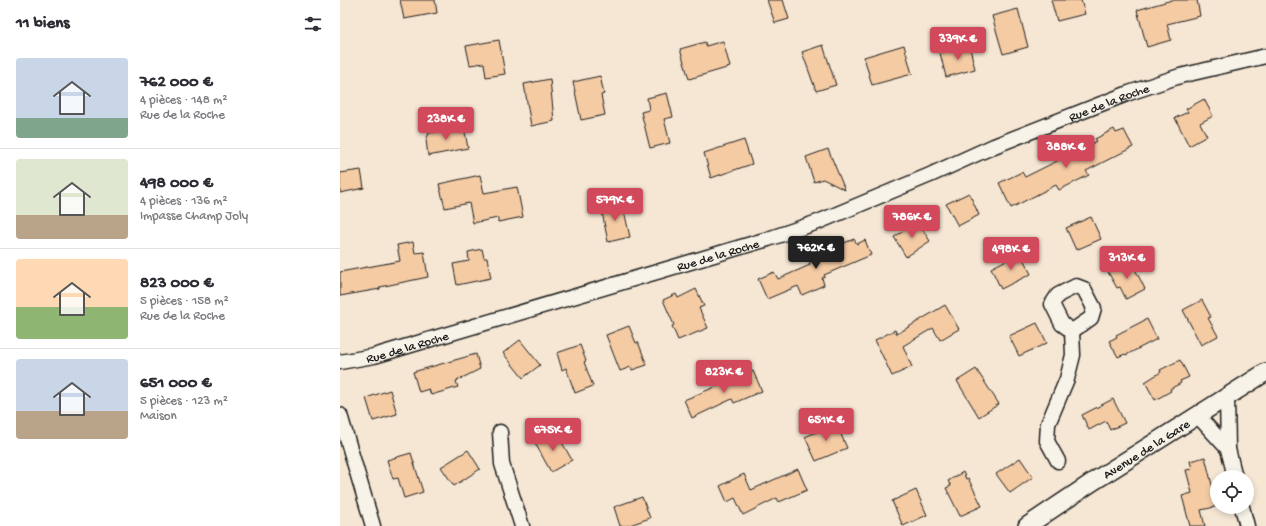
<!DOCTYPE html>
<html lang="fr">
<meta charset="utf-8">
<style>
:root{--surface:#fff;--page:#f7f7f7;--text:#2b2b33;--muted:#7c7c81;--line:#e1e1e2;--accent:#d1495b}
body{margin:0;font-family:"Gochi Hand",sans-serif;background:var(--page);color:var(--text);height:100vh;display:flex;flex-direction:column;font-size:15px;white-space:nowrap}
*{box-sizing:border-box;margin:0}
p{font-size:13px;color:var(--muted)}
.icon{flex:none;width:22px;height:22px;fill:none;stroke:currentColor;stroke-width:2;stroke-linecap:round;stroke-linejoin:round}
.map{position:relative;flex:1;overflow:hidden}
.details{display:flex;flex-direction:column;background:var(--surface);width:340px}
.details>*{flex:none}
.tools{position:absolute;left:870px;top:470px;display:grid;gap:8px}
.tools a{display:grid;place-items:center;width:44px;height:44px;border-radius:50%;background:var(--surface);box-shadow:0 2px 6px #0003;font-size:20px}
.price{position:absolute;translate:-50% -34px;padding:0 9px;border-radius:4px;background:var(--accent);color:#fff;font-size:13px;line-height:26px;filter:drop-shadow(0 1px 2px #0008)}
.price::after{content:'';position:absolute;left:50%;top:24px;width:12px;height:9px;margin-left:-6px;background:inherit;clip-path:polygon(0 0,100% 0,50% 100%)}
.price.on{background:#222;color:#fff}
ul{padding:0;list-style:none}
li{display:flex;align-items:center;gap:12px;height:100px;padding:0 16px}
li+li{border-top:1px solid var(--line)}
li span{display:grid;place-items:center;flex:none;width:112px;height:80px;border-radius:4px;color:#555}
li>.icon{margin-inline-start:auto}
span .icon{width:48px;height:48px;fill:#fffc;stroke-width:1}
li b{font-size:17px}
h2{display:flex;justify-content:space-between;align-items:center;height:48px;padding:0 16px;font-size:17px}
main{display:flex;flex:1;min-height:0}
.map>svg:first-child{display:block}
.building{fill:#f5cba4;stroke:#1c1c1c}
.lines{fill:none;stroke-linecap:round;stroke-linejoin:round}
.minor-casing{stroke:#1c1c1c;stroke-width:17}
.tertiary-casing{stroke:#1c1c1c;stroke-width:20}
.minor{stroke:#f7f3e8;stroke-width:14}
.tertiary{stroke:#f7f3e8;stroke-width:17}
.labels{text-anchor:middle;stroke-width:4;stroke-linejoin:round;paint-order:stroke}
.street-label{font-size:13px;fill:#1c1c1c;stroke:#f7f3e8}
</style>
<main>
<section class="details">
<h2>11 biens<svg class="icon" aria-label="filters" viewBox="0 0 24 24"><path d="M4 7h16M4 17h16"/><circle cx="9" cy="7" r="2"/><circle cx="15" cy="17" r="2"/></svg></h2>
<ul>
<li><span style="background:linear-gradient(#c9d6e8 75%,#7fa58c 0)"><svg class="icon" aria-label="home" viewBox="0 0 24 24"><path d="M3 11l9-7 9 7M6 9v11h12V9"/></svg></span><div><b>762 000 €</b><p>4 pièces · 148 m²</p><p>Rue de la Roche</p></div></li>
<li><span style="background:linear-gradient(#dfe7d0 70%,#b9a48a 0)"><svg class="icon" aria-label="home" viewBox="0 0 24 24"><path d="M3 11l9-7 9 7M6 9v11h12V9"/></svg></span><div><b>498 000 €</b><p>4 pièces · 136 m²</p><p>Impasse Champ Joly</p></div></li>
<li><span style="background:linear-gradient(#ffd9b3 60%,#8fb573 0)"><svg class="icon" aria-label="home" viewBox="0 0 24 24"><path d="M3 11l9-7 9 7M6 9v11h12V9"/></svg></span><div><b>823 000 €</b><p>5 pièces · 158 m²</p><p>Rue de la Roche</p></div></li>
<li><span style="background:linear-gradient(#c9d6e8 65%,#b9a48a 0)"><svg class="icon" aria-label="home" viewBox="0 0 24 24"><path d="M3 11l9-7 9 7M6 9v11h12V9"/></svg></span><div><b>651 000 €</b><p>5 pièces · 123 m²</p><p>Maison</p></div></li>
</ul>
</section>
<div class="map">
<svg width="926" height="526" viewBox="0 0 926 526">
<rect width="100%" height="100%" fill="#f6e7d4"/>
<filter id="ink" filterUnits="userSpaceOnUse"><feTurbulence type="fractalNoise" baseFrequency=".025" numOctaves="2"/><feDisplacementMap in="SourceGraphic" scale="8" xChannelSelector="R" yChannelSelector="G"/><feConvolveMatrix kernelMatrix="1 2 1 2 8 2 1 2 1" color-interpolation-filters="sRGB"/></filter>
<g filter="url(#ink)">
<g class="building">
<path d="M 60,0 L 95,0 L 97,13 L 64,19 Z"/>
<path d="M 427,0 L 443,0 L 449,19 L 435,23 Z"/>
<path d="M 711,0 L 741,0 L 745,14 L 717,21 Z"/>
<path d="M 832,0 L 857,0 L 860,16 L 827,24 L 831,40 L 807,47 L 797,10 Z"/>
<path d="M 678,9 L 688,47 L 663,54 L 652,16 Z"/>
<path d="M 159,40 L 165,74 L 146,77 L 144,63 L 130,65 L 126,46 Z"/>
<path d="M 383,41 L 390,67 L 349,79 L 340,49 L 365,42 L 366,46 Z"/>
<path d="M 629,44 L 635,69 L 606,77 L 600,53 Z"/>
<path d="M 483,45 L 496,85 L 476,91 L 462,52 Z"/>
<path d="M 564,45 L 572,74 L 532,85 L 524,57 Z"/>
<path d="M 260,76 L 264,94 L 261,95 L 265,115 L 241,120 L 233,82 Z"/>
<path d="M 210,79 L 214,121 L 191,126 L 184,84 Z"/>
<path d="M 327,93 L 333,117 L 324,119 L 330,143 L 310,148 L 301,112 L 309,110 L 307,98 Z"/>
<path d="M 864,99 L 873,116 L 860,123 L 867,136 L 849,146 L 835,118 L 848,112 L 846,109 Z"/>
<path d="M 124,127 L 128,148 L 88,156 L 86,140 L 89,133 Z"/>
<path d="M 774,129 L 776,133 L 784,130 L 793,147 L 746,171 L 749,175 L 719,190 L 716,185 L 671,208 L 659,183 L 682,172 L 685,177 L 757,141 L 755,139 Z"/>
<path d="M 404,140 L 412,164 L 371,178 L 364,153 Z"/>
<path d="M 488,149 L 505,190 L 483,179 L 474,182 L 466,157 Z"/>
<path d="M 21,170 L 24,188 L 0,193 L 0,173 Z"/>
<path d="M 140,175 L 144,193 L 177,187 L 183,217 L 158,222 L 158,218 L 133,223 L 129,203 L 105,208 L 99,184 Z"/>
<path d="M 629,193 L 639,215 L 618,226 L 606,204 Z"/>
<path d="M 282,202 L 290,237 L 268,242 L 261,207 Z"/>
<path d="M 751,217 L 761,239 L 736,250 L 726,228 Z"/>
<path d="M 578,222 L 590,241 L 566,257 L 554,237 Z"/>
<path d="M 514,239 L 517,244 L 525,240 L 531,255 L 484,275 L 485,277 L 482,278 L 484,285 L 462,295 L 458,286 L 427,299 L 418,279 L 434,272 L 438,279 L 470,265 L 469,263 L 491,254 L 489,249 Z"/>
<path d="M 73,242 L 75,253 L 84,252 L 88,277 L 40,287 L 40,289 L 0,296 L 0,272 L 60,261 L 57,245 Z"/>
<path d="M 142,249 L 144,258 L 147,258 L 151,278 L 117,285 L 113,264 L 129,261 L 128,252 Z"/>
<path d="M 680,253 L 691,274 L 661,289 L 651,268 Z"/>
<path d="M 791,261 L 805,289 L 786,299 L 780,287 L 777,288 L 768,272 Z"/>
<path d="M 356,289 L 364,306 L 359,308 L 368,328 L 338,340 L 332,326 L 334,325 L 323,300 L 336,294 L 338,298 Z"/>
<path d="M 862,300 L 871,317 L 868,318 L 878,336 L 861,345 L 843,310 Z"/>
<path d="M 605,305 L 619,329 L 600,340 L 593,328 L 563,346 L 572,367 L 552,376 L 535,340 L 555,330 L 557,334 Z"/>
<path d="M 807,319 L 817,339 L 786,355 L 785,354 L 778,357 L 769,341 L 777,337 L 776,335 Z"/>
<path d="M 697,323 L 707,343 L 679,356 L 669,336 Z"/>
<path d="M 289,326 L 296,343 L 298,342 L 307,365 L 292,370 L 291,367 L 280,371 L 266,335 Z"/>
<path d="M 180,340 L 200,365 L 183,378 L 163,353 Z"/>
<path d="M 240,345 L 246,361 L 244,362 L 253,386 L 235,393 L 226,368 L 222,370 L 217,353 Z"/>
<path d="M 136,354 L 140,369 L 116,381 L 118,387 L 91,395 L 89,389 L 79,392 L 73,372 Z"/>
<path d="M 840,360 L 849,377 L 840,381 L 841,383 L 830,389 L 831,391 L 815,400 L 805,382 L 821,372 L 820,370 Z"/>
<path d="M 636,369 L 659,404 L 639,417 L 617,381 Z"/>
<path d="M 413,371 L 422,391 L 394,403 L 392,399 L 352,418 L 344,400 Z"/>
<path d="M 50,390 L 57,414 L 33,421 L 26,398 Z"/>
<path d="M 773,399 L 785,423 L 770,430 L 766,421 L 749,430 L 742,415 Z"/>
<path d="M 496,423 L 507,448 L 476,461 L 465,437 Z"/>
<path d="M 216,432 L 232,460 L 211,472 L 195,443 Z"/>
<path d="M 128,450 L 140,469 L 114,486 L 101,467 Z"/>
<path d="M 71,453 L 83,492 L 64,498 L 58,478 L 53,479 L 47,460 Z"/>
<path d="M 865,457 L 875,497 L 872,498 L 875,507 L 861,510 L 865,526 L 850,526 L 842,496 L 852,493 L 846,470 L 852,469 L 850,461 Z"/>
<path d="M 680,458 L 693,477 L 670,493 L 656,474 Z"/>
<path d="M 458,469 L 467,490 L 439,502 L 437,498 L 403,515 L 395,498 L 387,502 L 380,486 L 404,474 L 411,490 Z"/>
<path d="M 623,472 L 626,479 L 628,478 L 642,506 L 620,516 L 606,488 L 611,486 L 608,481 Z"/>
<path d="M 576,490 L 587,515 L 563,526 L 552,501 Z"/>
<path d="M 302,497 L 310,518 L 287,526 L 280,526 L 274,507 Z"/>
</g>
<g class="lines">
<defs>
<g id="minor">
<path d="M 736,286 L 744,289 L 754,308 L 751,318 L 732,331 L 722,324 L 712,304 L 718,295 Z"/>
<path id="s1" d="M 0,362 L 34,356 L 428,239 L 478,222 L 590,175 L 654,146 L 789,93 L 840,76 L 926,56"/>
<path d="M 887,396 L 888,449 L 895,477"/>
<path d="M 0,415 L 33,526"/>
<path d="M 857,415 L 888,449"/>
<path d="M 160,432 L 162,464 L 182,526"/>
<path d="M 718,461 L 707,441 L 708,424 L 727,379 L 733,355 L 732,331"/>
<path d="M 902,507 L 907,526"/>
</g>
<g id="tertiary">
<path id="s2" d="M 687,526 L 754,481 L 926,372"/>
</g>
</defs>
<use href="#minor" class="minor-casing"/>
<use href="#tertiary" class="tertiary-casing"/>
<use href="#minor" class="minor"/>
<use href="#tertiary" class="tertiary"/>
</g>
</g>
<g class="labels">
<g class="street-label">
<text dy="5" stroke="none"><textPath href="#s1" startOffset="813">Rue de la Roche</textPath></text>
<text dy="5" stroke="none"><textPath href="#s1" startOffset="393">Rue de la Roche</textPath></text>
<text dy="5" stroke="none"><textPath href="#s1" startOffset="69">Rue de la Roche</textPath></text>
<text dy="5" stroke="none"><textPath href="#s2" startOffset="142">Avenue de la Gare</textPath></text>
</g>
</g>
</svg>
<div class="tools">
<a><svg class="icon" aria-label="locate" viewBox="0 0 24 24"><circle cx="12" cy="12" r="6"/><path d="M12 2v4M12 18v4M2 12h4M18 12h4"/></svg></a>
</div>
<b class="price" style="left:618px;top:61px">339K €</b>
<b class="price" style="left:106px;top:141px">238K €</b>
<b class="price" style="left:726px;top:169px">388K €</b>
<b class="price" style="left:275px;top:222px">579K €</b>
<b class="price" style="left:572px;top:239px">786K €</b>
<b class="price on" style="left:476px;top:270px">762K €</b>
<b class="price" style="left:671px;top:271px">498K €</b>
<b class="price" style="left:787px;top:280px">313K €</b>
<b class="price" style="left:384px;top:394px">823K €</b>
<b class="price" style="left:486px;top:442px">651K €</b>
<b class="price" style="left:213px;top:452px">675K €</b>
</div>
</main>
